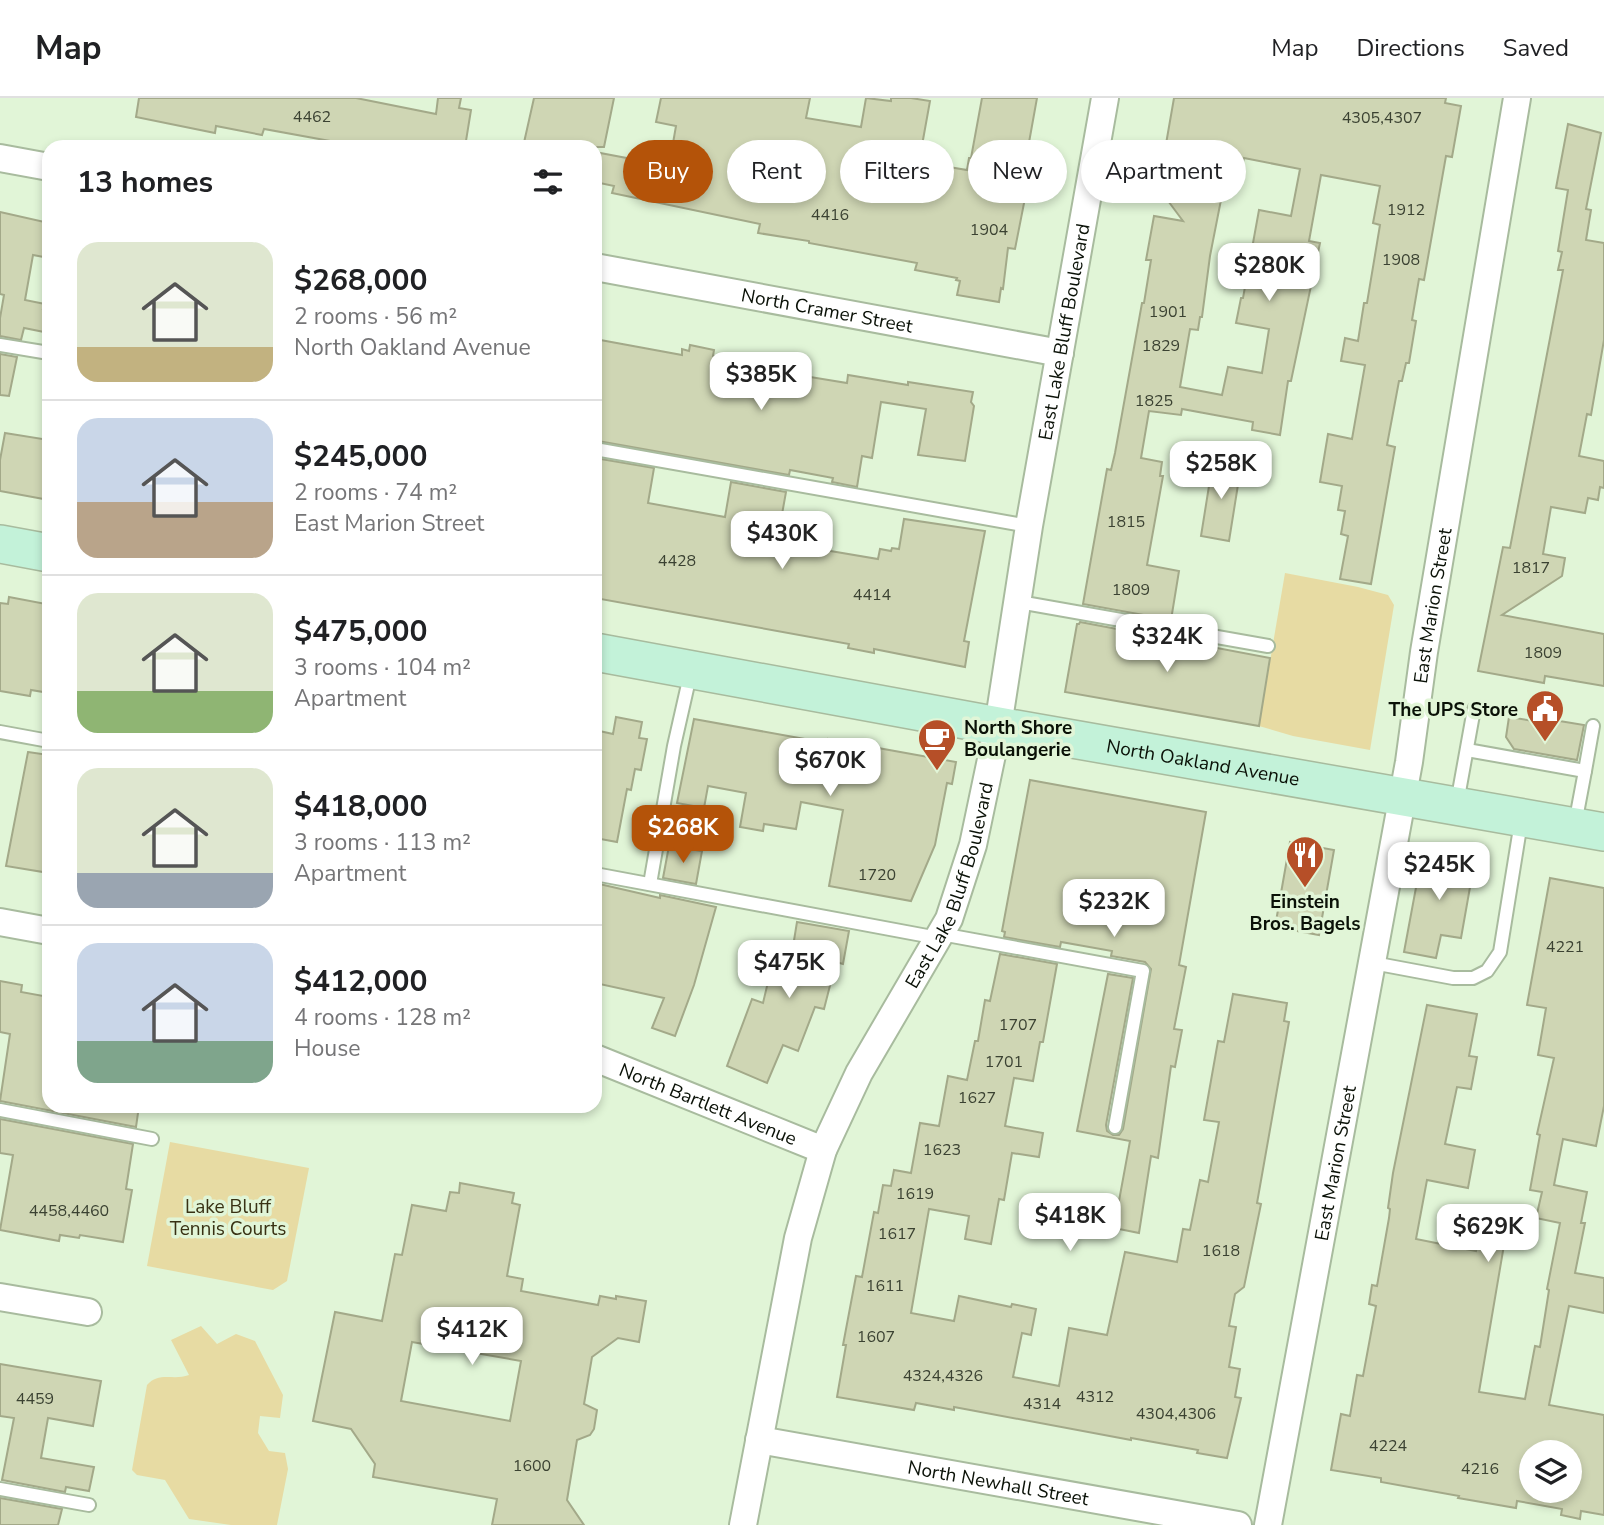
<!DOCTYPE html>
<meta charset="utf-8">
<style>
:root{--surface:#fff;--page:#f2f2f2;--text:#202124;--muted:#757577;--line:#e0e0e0;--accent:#b45309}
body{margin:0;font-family:"Nunito Sans",sans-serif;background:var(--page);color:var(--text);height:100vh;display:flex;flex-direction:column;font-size:26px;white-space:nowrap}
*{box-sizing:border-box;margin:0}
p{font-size:23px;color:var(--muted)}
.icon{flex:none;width:38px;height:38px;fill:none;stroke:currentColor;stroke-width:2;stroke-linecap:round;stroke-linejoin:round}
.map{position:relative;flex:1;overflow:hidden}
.sheet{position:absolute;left:42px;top:42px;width:560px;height:973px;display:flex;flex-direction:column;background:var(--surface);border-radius:21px;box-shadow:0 4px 10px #0003}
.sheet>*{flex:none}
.banner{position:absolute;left:623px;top:42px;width:665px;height:63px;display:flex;gap:14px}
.controls{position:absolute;left:1519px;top:1342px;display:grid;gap:14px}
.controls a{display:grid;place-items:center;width:63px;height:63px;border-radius:50%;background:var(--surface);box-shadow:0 4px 10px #0003;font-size:35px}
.price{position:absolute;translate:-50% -60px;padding:0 16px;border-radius:14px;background:#fff;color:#222;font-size:23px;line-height:46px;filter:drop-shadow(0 2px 4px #0008)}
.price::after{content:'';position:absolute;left:50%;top:42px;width:21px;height:16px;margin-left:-10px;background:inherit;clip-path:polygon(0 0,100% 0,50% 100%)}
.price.selected{background:var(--accent);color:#fff}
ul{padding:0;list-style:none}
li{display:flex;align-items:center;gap:21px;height:175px;padding:0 35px}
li+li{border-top:2px solid var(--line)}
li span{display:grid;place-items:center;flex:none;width:196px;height:140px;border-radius:21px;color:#555}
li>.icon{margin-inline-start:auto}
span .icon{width:84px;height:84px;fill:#fffc;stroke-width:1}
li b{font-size:30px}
h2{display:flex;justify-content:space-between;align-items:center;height:84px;padding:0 35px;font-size:30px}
.chip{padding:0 24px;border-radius:32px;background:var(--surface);box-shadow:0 4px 10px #0003;font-size:24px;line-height:63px}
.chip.selected{background:var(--accent);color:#fff}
header{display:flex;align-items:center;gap:42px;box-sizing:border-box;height:98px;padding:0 35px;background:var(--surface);border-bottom:2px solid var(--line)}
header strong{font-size:33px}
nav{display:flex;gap:38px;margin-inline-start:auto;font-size:24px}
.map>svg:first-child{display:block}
.green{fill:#e7dba3}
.building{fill:#cfd6b4;stroke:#a3a989;stroke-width:2;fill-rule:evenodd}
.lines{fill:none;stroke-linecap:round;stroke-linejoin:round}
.lane-casing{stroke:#a8bb9e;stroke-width:16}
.street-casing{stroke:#a8bb9e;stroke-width:30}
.secondary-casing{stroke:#a8bb9e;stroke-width:40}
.lane{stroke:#fff;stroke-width:12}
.street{stroke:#fff;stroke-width:26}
.secondary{stroke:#c3f2d9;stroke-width:37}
.labels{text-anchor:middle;stroke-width:7;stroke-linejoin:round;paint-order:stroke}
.number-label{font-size:16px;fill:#3b4232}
.street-label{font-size:19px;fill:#0a1107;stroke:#e1f5d7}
.poi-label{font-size:19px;font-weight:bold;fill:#0a1107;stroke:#e1f5d7;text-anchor:end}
.park-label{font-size:19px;fill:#383113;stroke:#e1f5d7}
</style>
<header>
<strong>Map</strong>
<nav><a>Map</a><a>Directions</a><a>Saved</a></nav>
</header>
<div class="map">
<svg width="1604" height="1427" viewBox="0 0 1604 1427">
<rect width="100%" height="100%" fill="#e1f5d7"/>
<g class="green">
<path d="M 1285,475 L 1358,489 L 1388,497 L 1394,507 L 1370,652 L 1293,638 L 1259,628 Z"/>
<path d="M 170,1044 L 309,1070 L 287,1183 L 273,1192 L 147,1168 Z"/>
<path d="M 201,1228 L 217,1246 L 236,1236 L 255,1243 L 283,1297 L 280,1320 L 260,1318 L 258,1335 L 269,1353 L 285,1355 L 288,1371 L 277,1427 L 231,1427 L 189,1421 L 165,1382 L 137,1377 L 132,1372 L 147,1287 C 159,1273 173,1283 189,1277 L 171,1242 Z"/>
</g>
<g class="building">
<path d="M 139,0 L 356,0 L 436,16 L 438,0 L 461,0 L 459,10 L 471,12 L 465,49 L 363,49 L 264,31 L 262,37 L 216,28 L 215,35 L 136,19 Z"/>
<path d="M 534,0 L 614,0 L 604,49 L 523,49 Z"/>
<path d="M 661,0 L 810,0 L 806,20 L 861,29 L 866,0 L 891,3 L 891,0 L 911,0 L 930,3 L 919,64 L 967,72 L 969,60 L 971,60 L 982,0 L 1037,0 L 1028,50 L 1034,51 L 1026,95 L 1015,151 L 1008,150 L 1003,191 L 1001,190 L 999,204 L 957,197 L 960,183 L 956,182 L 957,180 L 915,172 L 917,165 L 809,145 L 809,143 L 758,135 L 760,126 L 612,95 L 614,88 L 595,84 L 595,54 L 669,68 L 676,28 L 656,24 Z"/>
<path d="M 1174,0 L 1446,0 L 1445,5 L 1461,8 L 1452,59 L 1446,58 L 1424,182 L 1419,181 L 1412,222 L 1416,223 L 1409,265 L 1406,265 L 1402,283 L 1399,283 L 1387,347 L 1395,349 L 1371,486 L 1340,481 L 1348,438 L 1341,436 L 1345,413 L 1338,412 L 1342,388 L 1320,384 L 1328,336 L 1352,341 L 1365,267 L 1341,263 L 1345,240 L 1358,243 L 1364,205 L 1367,205 L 1380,127 L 1373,125 L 1380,88 L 1321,77 L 1309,143 L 1320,145 L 1291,283 L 1288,283 L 1280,337 L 1252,332 L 1253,324 L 1182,311 L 1181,317 L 1149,313 L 1141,360 L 1162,364 L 1160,378 L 1163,378 L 1147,467 L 1179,473 L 1171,522 L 1083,506 L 1107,371 L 1111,372 L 1115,355 L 1142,205 L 1144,205 L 1151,162 L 1146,162 L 1154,118 L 1183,123 L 1157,88 L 1158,76 L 1195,51 L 1166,46 ZM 1244,60 L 1300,71 L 1291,118 L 1259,112 L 1243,200 L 1241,200 L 1236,225 L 1269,231 L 1262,275 L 1228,269 L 1222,297 L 1180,289 L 1190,231 L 1198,232 L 1200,219 L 1202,219 L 1210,158 L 1229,61 L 1243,64 Z"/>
<path d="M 1568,26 L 1601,35 L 1586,111 L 1591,112 L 1586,142 L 1604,145 L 1604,242 L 1591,317 L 1587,316 L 1579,358 L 1604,363 L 1604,390 L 1600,389 L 1598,402 L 1588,400 L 1585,415 L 1551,409 L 1543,456 L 1565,460 L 1562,478 L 1502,517 L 1604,536 L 1604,588 L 1545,578 L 1544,585 L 1478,573 L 1503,449 L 1510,450 L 1563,172 L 1558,172 L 1562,154 L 1558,153 L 1568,92 L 1556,90 Z"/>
<path d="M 0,114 L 49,125 L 49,160 L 33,157 L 25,202 L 45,206 L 43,211 L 49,212 L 49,235 L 24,230 L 21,242 L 0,238 L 0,220 L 4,197 L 0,196 Z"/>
<path d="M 595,241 L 682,257 L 682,251 L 689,253 L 690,247 L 714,252 L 713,258 L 805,274 L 804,278 L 847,285 L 848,277 L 908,287 L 908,284 L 973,294 L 971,304 L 974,308 L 965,363 L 918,357 L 926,311 L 881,304 L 872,360 L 862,358 L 857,389 L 832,384 L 833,380 L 790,372 L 789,377 L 598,343 L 599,340 L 595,339 Z"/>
<path d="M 0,256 L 17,259 L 9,298 L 0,297 Z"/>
<path d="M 5,335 L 49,342 L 49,402 L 0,393 L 0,362 Z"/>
<path d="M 595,360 L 654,370 L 648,405 L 725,419 L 731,384 L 786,394 L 777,444 L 878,461 L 880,451 L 891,453 L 892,450 L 899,451 L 904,421 L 985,433 L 964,543 L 969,544 L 965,569 L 874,551 L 874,555 L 848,550 L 849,546 L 595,500 Z"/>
<path d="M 1213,363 L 1241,368 L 1229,443 L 1201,438 Z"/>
<path d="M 9,499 L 46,506 L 45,513 L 49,514 L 49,595 L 31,592 L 30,598 L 0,593 L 0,505 L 8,506 Z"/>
<path d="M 1080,524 L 1270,560 L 1259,628 L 1065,594 L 1077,526 L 1079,526 Z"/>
<path d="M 616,619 L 642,624 L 639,640 L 647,641 L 641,672 L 635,671 L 631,692 L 627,691 L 617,744 L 595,740 L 595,632 L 613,636 Z"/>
<path d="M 1509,619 L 1534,623 L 1535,619 L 1584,627 L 1577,662 L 1514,651 L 1506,639 Z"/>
<path d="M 694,621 L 827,645 L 828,641 L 956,664 L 952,686 L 947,685 L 935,747 L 911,803 L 829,788 L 843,712 L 801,704 L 796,731 L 764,726 L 763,733 L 740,729 L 746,695 L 708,688 L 704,710 L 677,705 Z"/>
<path d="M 28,654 L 49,657 L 49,742 L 43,774 L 6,768 Z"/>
<path d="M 1030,682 L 1206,714 L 1179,867 L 1186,869 L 1174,931 L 1182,932 L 1175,969 L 1171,968 L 1158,1060 L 1151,1058 L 1139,1135 L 1114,1130 L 1130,1043 L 1077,1033 L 1108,876 L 1133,880 L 1106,1027 L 1107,1033 L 1113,1037 L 1119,1037 L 1123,1031 L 1151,871 L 1145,864 L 1111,858 L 1112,853 L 1061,844 L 1060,849 L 1004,839 L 1005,834 L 1002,833 Z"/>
<path d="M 1290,744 L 1334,752 L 1319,837 L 1275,829 Z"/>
<path d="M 669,748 L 702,753 L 696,786 L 663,780 Z"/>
<path d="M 1423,752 L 1475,761 L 1461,840 L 1441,837 L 1436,860 L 1404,854 Z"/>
<path d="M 1550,780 L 1604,790 L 1604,1008 L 1596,1048 L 1563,1041 L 1554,1087 L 1587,1094 L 1581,1125 L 1585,1125 L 1575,1175 L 1604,1180 L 1604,1215 L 1569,1208 L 1549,1307 L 1604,1317 L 1604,1417 L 1581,1413 L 1580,1421 L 1561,1417 L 1562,1411 L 1517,1403 L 1516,1410 L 1458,1400 L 1459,1398 L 1381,1384 L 1381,1380 L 1331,1372 L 1341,1316 L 1350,1318 L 1357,1277 L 1363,1278 L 1376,1208 L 1369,1206 L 1372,1187 L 1377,1188 L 1389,1120 L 1390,1111 L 1388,1110 L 1393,1075 L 1427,907 L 1477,916 L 1469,958 L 1477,959 L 1471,991 L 1457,989 L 1445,1046 L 1475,1052 L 1468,1090 L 1427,1082 L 1416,1141 L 1476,1153 L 1478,1142 L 1504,1147 L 1479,1294 L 1525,1301 L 1535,1248 L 1540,1249 L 1549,1192 L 1547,1191 L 1560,1125 L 1536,1120 L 1542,1094 L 1530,1092 L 1540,1037 L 1537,1036 L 1554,960 L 1538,957 L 1546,910 L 1527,907 ZM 1531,1354 L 1570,1354 L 1570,1393 L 1531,1393 Z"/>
<path d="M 595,785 L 660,800 L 660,797 L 716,809 L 694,887 L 675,938 L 652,930 L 664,900 L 595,885 Z"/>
<path d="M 797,824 L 849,833 L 843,866 L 836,864 L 824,911 L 815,909 L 798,953 L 783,947 L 767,985 L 727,968 L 752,901 L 763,905 L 773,863 L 790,867 Z"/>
<path d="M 1000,856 L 1057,866 L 1043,944 L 1040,944 L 1033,983 L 1014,980 L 1005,1028 L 1043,1035 L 1039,1059 L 1012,1055 L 1004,1102 L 999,1101 L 991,1146 L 965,1141 L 969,1118 L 929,1111 L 911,1215 L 954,1223 L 959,1198 L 1011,1209 L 1012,1206 L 1036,1211 L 1031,1237 L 1022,1235 L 1013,1279 L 1059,1288 L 1069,1230 L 1107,1237 L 1125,1154 L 1177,1164 L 1183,1131 L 1190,1132 L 1200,1082 L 1208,1084 L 1219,1024 L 1204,1022 L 1218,943 L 1224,944 L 1233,896 L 1287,905 L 1284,923 L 1289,924 L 1257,1105 L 1261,1106 L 1244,1189 L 1235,1196 L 1229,1228 L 1236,1229 L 1229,1269 L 1240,1271 L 1235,1299 L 1241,1300 L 1227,1360 L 1197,1355 L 1198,1352 L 1131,1340 L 1131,1342 L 954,1309 L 954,1312 L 916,1305 L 914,1312 L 837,1299 L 846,1247 L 843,1247 L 856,1178 L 862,1179 L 874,1114 L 878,1115 L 883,1087 L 891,1088 L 894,1072 L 911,1075 L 920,1025 L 939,1028 L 948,978 L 967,982 L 975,943 L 978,943 L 985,902 L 990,903 Z"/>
<path d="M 0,883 L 22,887 L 21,894 L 49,899 L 49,1008 L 139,1008 L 136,1029 L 0,1003 L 10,936 L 0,934 Z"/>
<path d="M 0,1021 L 133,1046 L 126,1091 L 132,1092 L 123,1144 L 80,1137 L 79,1140 L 60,1137 L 59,1143 L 0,1132 L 13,1057 L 0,1055 Z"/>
<path d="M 460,1085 L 514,1095 L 512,1105 L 520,1107 L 507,1178 L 523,1181 L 521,1193 L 598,1207 L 600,1198 L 616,1201 L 616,1198 L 646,1203 L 639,1244 L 618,1240 L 592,1259 L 584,1306 L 597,1312 L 594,1331 L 590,1337 L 577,1342 L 567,1402 L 584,1427 L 492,1427 L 497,1401 L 373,1379 L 375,1366 L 351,1331 L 313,1323 L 335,1214 L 382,1223 L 395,1156 L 402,1157 L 412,1107 L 446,1113 L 450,1094 L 459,1095 ZM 412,1244 L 521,1263 L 510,1323 L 401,1303 Z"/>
<path d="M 0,1266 L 101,1283 L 93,1328 L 48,1320 L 41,1360 L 94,1369 L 89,1393 L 66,1389 L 65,1394 L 2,1382 L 14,1320 L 0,1318 Z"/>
<path d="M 0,1400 L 62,1411 L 58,1427 L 0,1427 Z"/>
</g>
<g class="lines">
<defs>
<g id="lane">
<path d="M 0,247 L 49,255"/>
<path d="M 595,351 L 1029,428"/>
<path d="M 1019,504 L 1268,548"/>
<path d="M 0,634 L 49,643"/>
<path d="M 1467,652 L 1585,673 L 1575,726"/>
<path d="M 1585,673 L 1593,628"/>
<path d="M 1457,705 L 1474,611"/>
<path d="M 595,776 L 938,840"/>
<path d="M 650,786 L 674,648 L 691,573"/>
<path d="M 941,836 L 1143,873 L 1115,1029"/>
<path d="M 1373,865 L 1453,880 L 1473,880 L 1487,873 L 1500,854 L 1521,724"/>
<path d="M 0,1012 L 152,1041"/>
<path d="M 0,1391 L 89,1407"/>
</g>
<g id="street">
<path d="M 0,60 L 49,69"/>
<path id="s1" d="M 595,169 L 1060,255"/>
<path d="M 0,824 L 49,833"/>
<path id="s2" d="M 595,960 L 823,1052"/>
<path d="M 0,1199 L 88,1214"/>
<path id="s3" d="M 759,1342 L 1238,1427"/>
<path id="s4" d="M 743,1427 L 798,1140 L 823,1052 L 859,975 L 949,821 L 973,747 L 998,628 L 1029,428 L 1105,0"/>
<path id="s5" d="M 1268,1427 L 1409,664 L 1424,554 L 1517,0"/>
</g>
<g id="secondary">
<path d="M 0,446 L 49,455"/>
<path id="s6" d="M 595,554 L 998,628 L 1604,734"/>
</g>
</defs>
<use href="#lane" class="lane-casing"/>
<use href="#street" class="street-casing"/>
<use href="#secondary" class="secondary-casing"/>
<use href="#lane" class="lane"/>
<use href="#street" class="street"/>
<use href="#secondary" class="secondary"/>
</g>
<defs>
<symbol id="civic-pin" viewBox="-11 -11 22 30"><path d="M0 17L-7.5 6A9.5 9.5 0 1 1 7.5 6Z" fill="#b64f28" stroke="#e1f5d7"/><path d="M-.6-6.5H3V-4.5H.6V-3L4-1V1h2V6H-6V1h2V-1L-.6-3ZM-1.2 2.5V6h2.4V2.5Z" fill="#fff"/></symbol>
<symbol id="cafe-pin" viewBox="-11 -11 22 30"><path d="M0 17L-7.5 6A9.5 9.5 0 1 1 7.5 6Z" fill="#b64f28" stroke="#e1f5d7"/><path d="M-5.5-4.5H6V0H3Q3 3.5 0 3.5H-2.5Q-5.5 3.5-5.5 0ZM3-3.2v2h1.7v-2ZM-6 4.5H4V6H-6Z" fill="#fff"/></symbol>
<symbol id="restaurant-pin" viewBox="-11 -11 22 30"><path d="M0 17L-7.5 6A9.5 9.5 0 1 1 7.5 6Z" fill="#b64f28" stroke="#e1f5d7"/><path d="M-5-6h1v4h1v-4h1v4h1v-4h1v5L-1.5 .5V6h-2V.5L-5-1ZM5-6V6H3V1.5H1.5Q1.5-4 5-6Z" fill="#fff"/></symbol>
</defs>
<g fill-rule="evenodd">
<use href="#civic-pin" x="1523" y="589" width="44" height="60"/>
<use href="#cafe-pin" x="915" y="618" width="44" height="60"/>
<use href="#restaurant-pin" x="1283" y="735" width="44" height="60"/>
</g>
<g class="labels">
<g class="number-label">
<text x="312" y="24">4462</text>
<text x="1382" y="25">4305,4307</text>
<text x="1406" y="117">1912</text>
<text x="830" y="122">4416</text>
<text x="989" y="137">1904</text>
<text x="1401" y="167">1908</text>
<text x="1168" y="219">1901</text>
<text x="1161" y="253">1829</text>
<text x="1154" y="308">1825</text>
<text x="1126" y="429">1815</text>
<text x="677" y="468">4428</text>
<text x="1531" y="475">1817</text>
<text x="1131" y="497">1809</text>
<text x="872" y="502">4414</text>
<text x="1543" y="560">1809</text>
<text x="877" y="782">1720</text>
<text x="1565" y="854">4221</text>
<text x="1018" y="932">1707</text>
<text x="1004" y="969">1701</text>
<text x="977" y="1005">1627</text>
<text x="942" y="1057">1623</text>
<text x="915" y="1101">1619</text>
<text x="69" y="1118">4458,4460</text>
<text x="897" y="1141">1617</text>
<text x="1221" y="1158">1618</text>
<text x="885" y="1193">1611</text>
<text x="876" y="1244">1607</text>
<text x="943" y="1283">4324,4326</text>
<text x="1095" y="1304">4312</text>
<text x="35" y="1306">4459</text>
<text x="1042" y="1311">4314</text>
<text x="1176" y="1321">4304,4306</text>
<text x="1388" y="1353">4224</text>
<text x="532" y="1373">1600</text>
<text x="1480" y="1376">4216</text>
</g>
<g class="street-label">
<text dy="7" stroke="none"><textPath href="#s1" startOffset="236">North Cramer Street</textPath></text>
<text dy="7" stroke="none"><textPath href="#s4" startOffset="1246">East Lake Bluff Boulevard</textPath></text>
<text dy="7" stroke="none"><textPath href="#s5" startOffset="934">East Marion Street</textPath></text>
<text dy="7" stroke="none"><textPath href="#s6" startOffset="618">North Oakland Avenue</textPath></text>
<text dy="7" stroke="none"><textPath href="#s4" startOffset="679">East Lake Bluff Boulevard</textPath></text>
<text dy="7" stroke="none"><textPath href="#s2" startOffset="122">North Bartlett Avenue</textPath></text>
<text dy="7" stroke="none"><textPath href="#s5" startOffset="368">East Marion Street</textPath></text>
<text dy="7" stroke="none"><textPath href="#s3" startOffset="243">North Newhall Street</textPath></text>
</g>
<g class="poi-label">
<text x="1518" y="618">The UPS Store</text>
<text x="964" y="636" text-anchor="start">North Shore<tspan x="964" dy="22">Boulangerie</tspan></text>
<text x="1305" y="810" text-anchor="middle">Einstein<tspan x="1305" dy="22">Bros. Bagels</tspan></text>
</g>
<g class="park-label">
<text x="228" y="1115">Lake Bluff<tspan x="228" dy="22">Tennis Courts</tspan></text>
</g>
</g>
</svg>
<div class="controls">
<a><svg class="icon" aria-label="layers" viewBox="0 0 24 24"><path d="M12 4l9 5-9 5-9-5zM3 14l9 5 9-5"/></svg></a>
</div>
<b class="price" style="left:1269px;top:205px">$280K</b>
<b class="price" style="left:761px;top:314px">$385K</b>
<b class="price" style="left:1221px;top:403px">$258K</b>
<b class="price" style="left:782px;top:473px">$430K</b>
<b class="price" style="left:1167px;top:576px">$324K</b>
<b class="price" style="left:830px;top:700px">$670K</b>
<b class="price selected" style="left:683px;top:767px">$268K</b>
<b class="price" style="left:1439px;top:804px">$245K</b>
<b class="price" style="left:1114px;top:841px">$232K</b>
<b class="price" style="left:789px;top:902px">$475K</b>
<b class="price" style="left:1070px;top:1155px">$418K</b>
<b class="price" style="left:1488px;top:1166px">$629K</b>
<b class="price" style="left:472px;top:1269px">$412K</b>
<div class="banner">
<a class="chip selected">Buy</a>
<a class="chip">Rent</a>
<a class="chip">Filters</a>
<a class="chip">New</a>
<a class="chip">Apartment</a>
</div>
<section class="sheet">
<h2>13 homes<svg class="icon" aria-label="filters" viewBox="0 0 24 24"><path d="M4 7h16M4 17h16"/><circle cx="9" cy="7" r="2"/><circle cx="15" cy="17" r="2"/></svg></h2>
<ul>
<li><span style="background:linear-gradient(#dfe7d0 75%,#c2b280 0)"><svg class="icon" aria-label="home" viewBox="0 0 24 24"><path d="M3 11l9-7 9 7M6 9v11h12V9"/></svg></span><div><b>$268,000</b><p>2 rooms · 56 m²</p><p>North Oakland Avenue</p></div></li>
<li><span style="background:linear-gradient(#c9d6e8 60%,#b9a48a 0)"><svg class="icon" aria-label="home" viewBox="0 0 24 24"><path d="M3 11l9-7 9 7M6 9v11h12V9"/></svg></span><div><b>$245,000</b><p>2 rooms · 74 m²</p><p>East Marion Street</p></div></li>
<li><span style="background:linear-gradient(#dfe7d0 70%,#8fb573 0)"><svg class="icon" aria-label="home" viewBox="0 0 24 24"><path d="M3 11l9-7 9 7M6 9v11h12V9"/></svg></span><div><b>$475,000</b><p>3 rooms · 104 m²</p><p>Apartment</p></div></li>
<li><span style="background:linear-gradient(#dfe7d0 75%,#9aa5b1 0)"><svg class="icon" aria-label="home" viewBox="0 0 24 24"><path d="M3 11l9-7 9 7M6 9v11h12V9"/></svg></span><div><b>$418,000</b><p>3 rooms · 113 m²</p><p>Apartment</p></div></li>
<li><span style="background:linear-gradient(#c9d6e8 70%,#7fa58c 0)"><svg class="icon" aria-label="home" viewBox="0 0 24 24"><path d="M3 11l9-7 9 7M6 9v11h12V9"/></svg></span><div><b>$412,000</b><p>4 rooms · 128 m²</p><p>House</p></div></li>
</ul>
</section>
</div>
